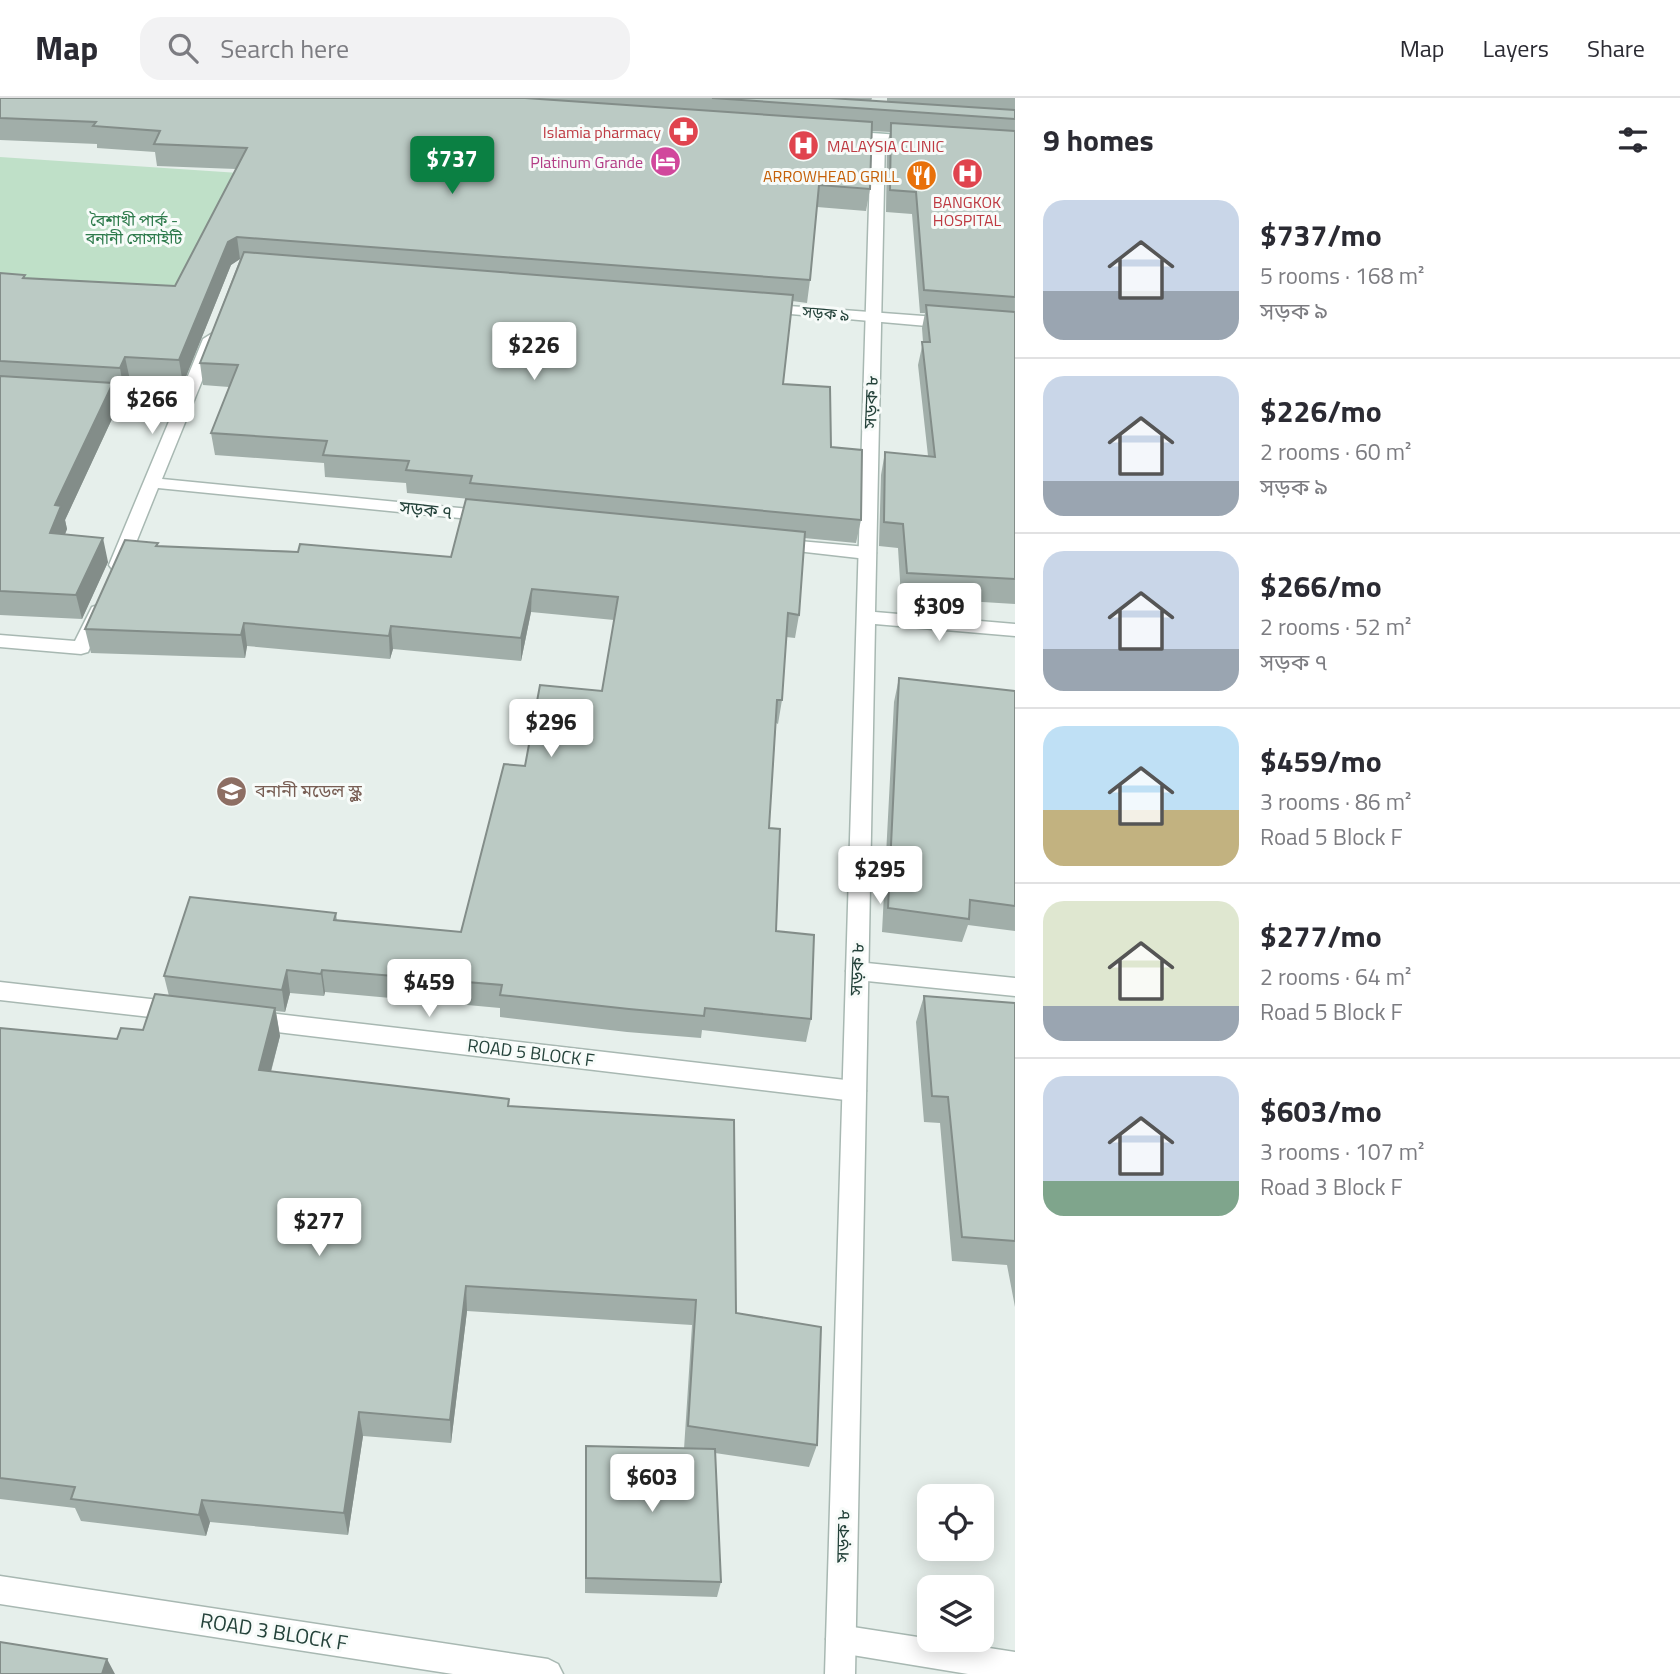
<!DOCTYPE html>
<meta charset="utf-8">
<style>
:root{--surface:#fff;--page:#f2f2f3;--text:#2b2b33;--muted:#7c7c81;--line:#e1e1e2;--accent:#0b8043}
body{margin:0;font-family:"Titillium Web","Noto Sans Bengali",sans-serif;background:var(--page);color:var(--text);height:100vh;display:flex;flex-direction:column;font-size:26px;white-space:nowrap}
*{box-sizing:border-box;margin:0}
p{font-size:23px;color:var(--muted)}
.icon{flex:none;width:38px;height:38px;fill:none;stroke:currentColor;stroke-width:2;stroke-linecap:round;stroke-linejoin:round}
.map{position:relative;flex:1;overflow:hidden}
.details{display:flex;flex-direction:column;background:var(--surface);width:665px}
.details>*{flex:none}
.tools{position:absolute;left:917px;top:1386px;display:grid;gap:14px}
.tools a{display:grid;place-items:center;width:77px;height:77px;border-radius:14px;background:var(--surface);box-shadow:0 4px 18px #0003;font-size:35px}
.price{position:absolute;translate:-50% -60px;padding:0 16px;border-radius:7px;background:#fff;color:#222;font-size:23px;line-height:46px;filter:drop-shadow(0 2px 4px #0008)}
.price::after{content:'';position:absolute;left:50%;top:42px;width:21px;height:16px;margin-left:-10px;background:inherit;clip-path:polygon(0 0,100% 0,50% 100%)}
.price.selected{background:var(--accent);color:#fff}
ul{padding:0;list-style:none}
li{display:flex;align-items:center;gap:21px;height:175px;padding:0 28px}
li+li{border-top:2px solid var(--line)}
li span{display:grid;place-items:center;flex:none;width:196px;height:140px;border-radius:21px;color:#555}
li>.icon{margin-inline-start:auto}
span .icon{width:84px;height:84px;fill:#fffc;stroke-width:1}
li b{font-size:30px}
h2{display:flex;justify-content:space-between;align-items:center;height:84px;padding:0 28px;font-size:30px}
header{display:flex;align-items:center;gap:42px;box-sizing:border-box;height:98px;padding:0 35px;background:var(--surface);border-bottom:2px solid var(--line)}
header strong{font-size:33px}
nav{display:flex;gap:38px;margin-inline-start:auto;font-size:24px}
.search{width:490px;height:63px;background:var(--page);display:flex;align-items:center;gap:18px;box-sizing:border-box;padding:0 24px;border-radius:21px;color:var(--muted);font-size:26px}
main{display:flex;flex:1;min-height:0}
.map>svg:first-child{display:block}
.green{fill:#bfe0c8}
.lines{fill:none;stroke-linecap:round;stroke-linejoin:round}
.minor-casing{stroke:#a8b8b2;stroke-width:3}
.tertiary-casing{stroke:#a8b8b2;stroke-width:3}
.secondary-casing{stroke:#a4bbb3;stroke-width:3}
.minor{fill:#fff;fill-rule:evenodd}
.tertiary{fill:#fff;fill-rule:evenodd}
.secondary{fill:#fff;fill-rule:evenodd}
.wall{fill:#a1aea9}
.shaded-wall{fill:#838d89}
.building{fill:#bbcac4;stroke:#838d89;stroke-width:2}
.labels{text-anchor:middle;stroke-width:6;stroke-linejoin:round;paint-order:stroke}
.far-health-label{font-size:16px;fill:#be3a42;stroke:#f7fbf9;text-anchor:end}
.far-hotel-label{font-size:16px;fill:#b23c85;stroke:#f7fbf9;text-anchor:end}
.far-food-label{font-size:16px;fill:#c56008;stroke:#f7fbf9;text-anchor:end}
.far-park-label{font-size:16px;fill:#2d7a4b;stroke:#f7fbf9}
.far-street-label{font-size:16px;fill:#24423a;stroke:#f7fbf9}
.street-label{font-size:18px;fill:#24423a;stroke:#f7fbf9}
.education-label{font-size:18px;fill:#785e54;stroke:#f7fbf9;text-anchor:start}
.near-street-label{font-size:21px;fill:#24423a;stroke:#f7fbf9}
</style>
<header>
<strong>Map</strong>
<div class="search"><svg class="icon" aria-label="search" viewBox="0 0 24 24"><circle cx="10" cy="10" r="6"/><path d="M15 15l6 6"/></svg>Search here</div>
<nav><a>Map</a><a>Layers</a><a>Share</a></nav>
</header>
<main>
<div class="map">
<svg width="1015" height="1576" viewBox="0 0 1015 1576">
<rect width="100%" height="100%" fill="#e6efeb"/>
<path class="green" d="M 0,59 L 239,75 L 179,198 L 0,184 Z"/>
<g class="lines">
<defs>
<g id="minor">
<path d="M 762,206 L 950,220 L 958,225 L 950,230 L 757,213 L 755,210 Z"/>
<path d="M 211,236 L 219,241 L 162,381 L 490,413 L 499,418 L 490,423 L 158,390 L 127,467 L 124,471 L 112,471 L 109,467 L 175,309 L 89,303 L 81,298 L 89,293 L 179,300 L 203,241 Z"/>
<path d="M 776,441 L 867,449 L 876,455 L 867,461 L 770,450 L 767,446 L 770,442 Z"/>
<path d="M 98,507 L 107,513 L 88,554 L 81,556 L 0,549 L 0,537 L 75,543 L 92,509 Z"/>
<path d="M 857,864 L 1015,880 L 1015,898 L 857,882 L 849,879 L 846,873 L 849,867 Z"/>
<path d="M 0,884 L 177,904 L 185,907 L 188,913 L 185,919 L 177,922 L 0,902 Z"/>
<path d="M 251,913 L 854,983 L 862,986 L 866,993 L 862,1000 L 854,1003 L 251,931 L 243,928 L 240,922 L 243,916 Z"/>
<path d="M 0,1478 L 548,1561 L 558,1566 L 563,1576 L 453,1576 L 0,1506 Z"/>
<path d="M 840,1527 L 1015,1554 L 1015,1576 L 968,1576 L 840,1555 L 830,1551 L 826,1541 L 830,1531 Z"/>
</g>
<path id="tertiary" d="M 878,36 L 885,40 L 875,514 L 1015,526 L 1015,538 L 875,526 L 855,1576 L 825,1576 L 871,40 Z"/>
<path id="secondary" d="M 843,33 L 915,38 L 922,42 L 915,46 L 838,40 L 836,37 Z"/>
</defs>
<use href="#minor" class="minor-casing"/>
<use href="#tertiary" class="tertiary-casing"/>
<use href="#secondary" class="secondary-casing"/>
<use href="#minor" class="minor"/>
<use href="#tertiary" class="tertiary"/>
<use href="#secondary" class="secondary"/>
</g>
<g class="wall">
<path d="M 0,0 L 872,0 L 871,3 L 887,4 L 887,0 L 1015,0 L 1015,506 L 901,499 L 898,450 L 879,448 L 881,377 L 885,354 L 928,358 L 918,267 L 923,244 L 922,230 L 925,215 L 920,215 L 912,116 L 886,114 L 887,47 L 890,34 L 871,33 L 870,91 L 866,113 L 817,109 L 810,182 L 807,205 L 792,203 L 783,286 L 831,349 L 861,422 L 856,445 L 804,440 L 799,517 L 795,540 L 786,539 L 782,602 L 778,626 L 776,625 L 769,730 L 776,833 L 811,921 L 806,944 L 702,932 L 701,940 L 627,934 L 500,919 L 500,910 L 325,894 L 324,898 L 290,895 L 285,914 L 276,913 L 280,938 L 271,974 L 509,1008 L 736,1215 L 817,1347 L 809,1369 L 715,1355 L 721,1484 L 717,1499 L 585,1495 L 585,1365 L 586,1348 L 684,1351 L 692,1227 L 467,1213 L 451,1345 L 363,1338 L 348,1437 L 210,1424 L 206,1438 L 81,1423 L 75,1410 L 0,1401 L 0,930 L 117,941 L 143,932 L 169,898 L 164,878 L 336,815 L 337,823 L 461,834 L 525,668 L 602,593 L 614,522 L 531,514 L 521,563 L 393,551 L 390,561 L 247,548 L 245,560 L 91,555 L 85,531 L 158,448 L 451,459 L 470,401 L 407,395 L 406,385 L 325,379 L 324,365 L 215,357 L 211,335 L 229,289 L 203,287 L 200,265 L 240,161 L 231,167 L 183,286 L 130,282 L 124,294 L 115,293 L 118,308 L 65,422 L 67,431 L 65,437 L 108,464 L 82,521 L 0,517 L 0,175 L 25,177 L 25,180 L 175,188 L 236,71 L 157,68 L 155,54 L 97,50 L 97,46 L 0,42 Z"/>
<path d="M 899,580 L 1015,593 L 1015,833 L 968,827 L 962,844 L 882,834 L 894,604 Z"/>
<path d="M 924,898 L 1015,905 L 1015,1209 L 1007,1167 L 952,1163 L 940,1025 L 924,1024 L 916,924 Z"/>
</g>
<g class="shaded-wall">
<path d="M 237,139 L 240,161 L 231,167 L 183,286 L 179,262 L 228,144 Z"/>
<path d="M 125,259 L 130,282 L 124,294 L 120,270 Z"/>
<path d="M 113,285 L 118,308 L 65,422 L 67,431 L 55,459 L 50,435 L 55,407 Z"/>
<path d="M 103,440 L 108,464 L 82,521 L 76,497 Z"/>
<path d="M 532,491 L 531,514 L 521,563 L 521,540 Z"/>
<path d="M 244,525 L 247,548 L 245,560 L 241,537 Z"/>
<path d="M 391,528 L 393,551 L 390,561 L 389,538 Z"/>
<path d="M 287,872 L 290,895 L 285,914 L 282,892 Z"/>
<path d="M 322,872 L 325,894 L 324,898 L 321,876 Z"/>
<path d="M 275,910 L 280,938 L 264,999 L 259,972 Z"/>
<path d="M 466,1188 L 467,1213 L 451,1345 L 450,1322 Z"/>
<path d="M 359,1314 L 363,1338 L 348,1437 L 344,1415 Z"/>
<path d="M 202,1402 L 210,1424 L 206,1438 L 199,1417 Z"/>
<path d="M 107,1561 L 115,1576 L 102,1576 Z"/>
</g>
<g class="building">
<path d="M 0,0 L 525,0 L 872,24 L 870,91 L 819,87 L 810,182 L 237,139 L 228,144 L 179,262 L 125,259 L 120,270 L 0,263 L 0,175 L 25,177 L 23,180 L 175,188 L 247,50 L 154,46 L 160,33 L 93,28 L 96,24 L 0,20 Z"/>
<path d="M 712,0 L 830,0 L 1015,12 L 1015,21 Z"/>
<path d="M 891,25 L 1015,33 L 1015,199 L 924,192 L 916,94 L 890,92 Z"/>
<path d="M 244,154 L 793,197 L 783,286 L 830,289 L 831,349 L 862,352 L 861,422 L 470,385 L 472,378 L 406,372 L 409,363 L 323,357 L 327,343 L 211,335 L 238,267 L 200,265 Z"/>
<path d="M 926,207 L 1015,214 L 1015,481 L 907,475 L 903,426 L 884,424 L 885,354 L 935,359 L 922,244 L 930,244 Z"/>
<path d="M 0,278 L 113,285 L 55,407 L 61,408 L 50,435 L 103,440 L 76,497 L 0,493 Z"/>
<path d="M 466,401 L 805,434 L 799,517 L 788,515 L 782,602 L 777,602 L 769,730 L 780,731 L 776,833 L 814,837 L 811,921 L 705,910 L 704,918 L 629,911 L 500,897 L 502,887 L 322,872 L 321,876 L 287,872 L 282,892 L 164,878 L 190,799 L 336,815 L 334,822 L 461,834 L 504,666 L 525,668 L 540,587 L 602,593 L 618,499 L 532,491 L 521,540 L 391,528 L 389,538 L 244,525 L 241,537 L 85,531 L 125,442 L 158,445 L 156,448 L 298,454 L 300,446 L 451,459 Z"/>
<path d="M 899,580 L 1015,593 L 1015,808 L 970,802 L 969,821 L 888,810 Z"/>
<path d="M 155,896 L 275,910 L 259,972 L 509,1001 L 508,1008 L 734,1022 L 736,1215 L 821,1229 L 817,1347 L 688,1328 L 696,1202 L 466,1188 L 450,1322 L 359,1314 L 344,1415 L 202,1402 L 199,1417 L 71,1401 L 75,1389 L 0,1380 L 0,930 L 117,941 L 121,930 L 143,932 Z"/>
<path d="M 924,898 L 1015,905 L 1015,1143 L 962,1139 L 948,999 L 932,998 Z"/>
<path d="M 586,1348 L 715,1351 L 721,1484 L 586,1480 Z"/>
<path d="M 0,1544 L 107,1561 L 102,1576 L 0,1576 Z"/>
</g>
<defs>
<symbol id="pharmacy-disc" viewBox="-11 -11 22 22"><circle r="9.5" fill="#e0444e" stroke="#f7fbf9"/><path d="M-2-6h4v4h4v4h-4v4h-4v-4h-4v-4h4Z" fill="#fff"/></symbol>
<symbol id="hospital-disc" viewBox="-11 -11 22 22"><circle r="9.5" fill="#e0444e" stroke="#f7fbf9"/><path d="M-5-5h3v3.5h4V-5h3V5h-3V1.5h-4V5h-3Z" fill="#fff"/></symbol>
<symbol id="hotel-disc" viewBox="-11 -11 22 22"><circle r="9.5" fill="#d1479c" stroke="#f7fbf9"/><path d="M-6-4.5h1.5V1H6V5H4.5V3h-9V5H-6ZM-4 0a1.8 1.8 0 1 1 3.6 0ZM.5 0V-2.5h3Q6-2.5 6 0Z" fill="#fff"/></symbol>
<symbol id="restaurant-disc" viewBox="-11 -11 22 22"><circle r="9.5" fill="#e8710a" stroke="#f7fbf9"/><path d="M-5-6h1v4h1v-4h1v4h1v-4h1v5L-1.5 .5V6h-2V.5L-5-1ZM5-6V6H3V1.5H1.5Q1.5-4 5-6Z" fill="#fff"/></symbol>
<symbol id="school-disc" viewBox="-11 -11 22 22"><circle r="9.5" fill="#8d6e63" stroke="#f7fbf9"/><path d="M0-5L7-2L0 1L-7-2ZM-4 1L0 2.5L4 1V4Q0 6-4 4Z" fill="#fff"/></symbol>
</defs>
<g fill-rule="evenodd">
<use href="#pharmacy-disc" x="666" y="16" width="35" height="35"/>
<use href="#hospital-disc" x="786" y="30" width="35" height="35"/>
<use href="#hotel-disc" x="648" y="46" width="35" height="35"/>
<use href="#hospital-disc" x="950" y="58" width="35" height="35"/>
<use href="#restaurant-disc" x="904" y="60" width="35" height="35"/>
<use href="#school-disc" x="214" y="676" width="35" height="35"/>
</g>
<g class="labels">
<g class="far-health-label">
<text x="661" y="40">Islamia pharmacy</text>
<text x="827" y="54" text-anchor="start">MALAYSIA CLINIC</text>
<text x="967" y="110" text-anchor="middle">BANGKOK<tspan x="967" dy="18">HOSPITAL</tspan></text>
</g>
<g class="far-hotel-label">
<text x="643" y="70">Platinum Grande</text>
</g>
<g class="far-food-label">
<text x="899" y="84">ARROWHEAD GRILL</text>
</g>
<g class="far-park-label">
<text x="134" y="128">বৈশাখী পার্ক -<tspan x="134" dy="18">বনানী সোসাইটি</tspan></text>
</g>
<g class="far-street-label">
<text transform="translate(826 215) rotate(5)" y="6">সড়ক ৯</text>
</g>
<g class="street-label">
<text transform="translate(871 304) rotate(-88)" y="6">সড়ক ৮</text>
<text transform="translate(426 412) rotate(6)" y="6">সড়ক ৭</text>
<text transform="translate(857 871) rotate(-88)" y="6">সড়ক ৮</text>
<text transform="translate(531 955) rotate(7)" y="6">ROAD 5 BLOCK F</text>
<text transform="translate(843 1438) rotate(-89)" y="6">সড়ক ৮</text>
</g>
<g class="education-label">
<text x="255" y="699">বনানী মডেল স্কুল</text>
</g>
<g class="near-street-label">
<text transform="translate(274 1534) rotate(9)" y="7">ROAD 3 BLOCK F</text>
</g>
</g>
</svg>
<div class="tools">
<a><svg class="icon" aria-label="locate" viewBox="0 0 24 24"><circle cx="12" cy="12" r="6"/><path d="M12 2v4M12 18v4M2 12h4M18 12h4"/></svg></a>
<a><svg class="icon" aria-label="layers" viewBox="0 0 24 24"><path d="M12 4l9 5-9 5-9-5zM3 14l9 5 9-5"/></svg></a>
</div>
<b class="price selected" style="left:452px;top:98px">$737</b>
<b class="price" style="left:534px;top:284px">$226</b>
<b class="price" style="left:152px;top:338px">$266</b>
<b class="price" style="left:939px;top:545px">$309</b>
<b class="price" style="left:551px;top:661px">$296</b>
<b class="price" style="left:880px;top:808px">$295</b>
<b class="price" style="left:429px;top:921px">$459</b>
<b class="price" style="left:319px;top:1160px">$277</b>
<b class="price" style="left:652px;top:1416px">$603</b>
</div>
<section class="details">
<h2>9 homes<svg class="icon" aria-label="filters" viewBox="0 0 24 24"><path d="M4 7h16M4 17h16"/><circle cx="9" cy="7" r="2"/><circle cx="15" cy="17" r="2"/></svg></h2>
<ul>
<li><span style="background:linear-gradient(#c9d6e8 65%,#9aa5b1 0)"><svg class="icon" aria-label="home" viewBox="0 0 24 24"><path d="M3 11l9-7 9 7M6 9v11h12V9"/></svg></span><div><b>$737/mo</b><p>5 rooms · 168 m²</p><p>সড়ক ৯</p></div></li>
<li><span style="background:linear-gradient(#c9d6e8 75%,#9aa5b1 0)"><svg class="icon" aria-label="home" viewBox="0 0 24 24"><path d="M3 11l9-7 9 7M6 9v11h12V9"/></svg></span><div><b>$226/mo</b><p>2 rooms · 60 m²</p><p>সড়ক ৯</p></div></li>
<li><span style="background:linear-gradient(#c9d6e8 70%,#9aa5b1 0)"><svg class="icon" aria-label="home" viewBox="0 0 24 24"><path d="M3 11l9-7 9 7M6 9v11h12V9"/></svg></span><div><b>$266/mo</b><p>2 rooms · 52 m²</p><p>সড়ক ৭</p></div></li>
<li><span style="background:linear-gradient(#bfe0f5 60%,#c2b280 0)"><svg class="icon" aria-label="home" viewBox="0 0 24 24"><path d="M3 11l9-7 9 7M6 9v11h12V9"/></svg></span><div><b>$459/mo</b><p>3 rooms · 86 m²</p><p>Road 5 Block F</p></div></li>
<li><span style="background:linear-gradient(#dfe7d0 75%,#9aa5b1 0)"><svg class="icon" aria-label="home" viewBox="0 0 24 24"><path d="M3 11l9-7 9 7M6 9v11h12V9"/></svg></span><div><b>$277/mo</b><p>2 rooms · 64 m²</p><p>Road 5 Block F</p></div></li>
<li><span style="background:linear-gradient(#c9d6e8 75%,#7fa58c 0)"><svg class="icon" aria-label="home" viewBox="0 0 24 24"><path d="M3 11l9-7 9 7M6 9v11h12V9"/></svg></span><div><b>$603/mo</b><p>3 rooms · 107 m²</p><p>Road 3 Block F</p></div></li>
</ul>
</section>
</main>
